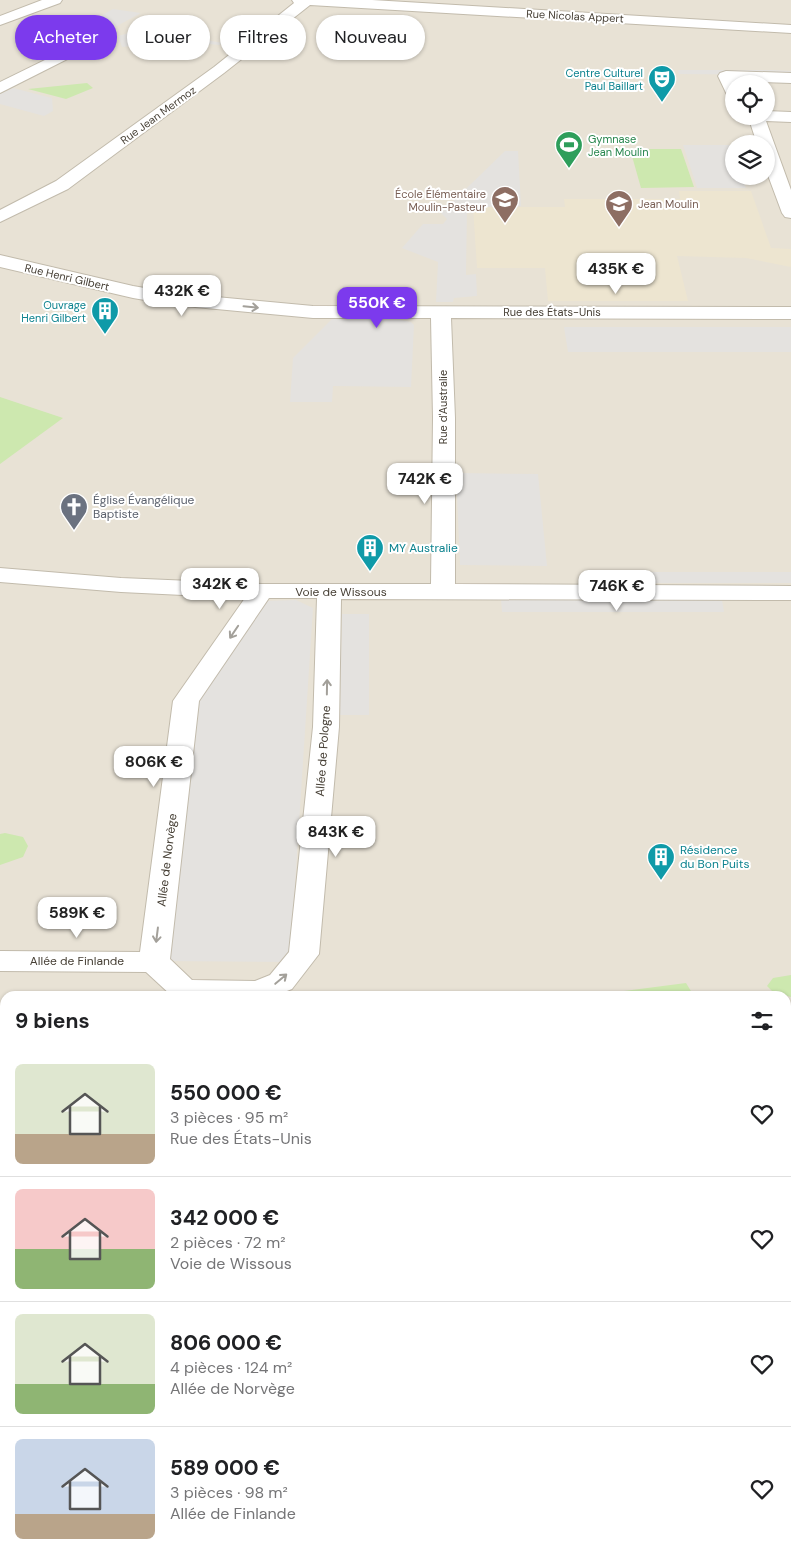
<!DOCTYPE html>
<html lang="fr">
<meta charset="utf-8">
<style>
:root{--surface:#fff;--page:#f2f2f2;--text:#202124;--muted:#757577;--line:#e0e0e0;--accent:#7c3aed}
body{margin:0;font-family:"DM Sans",sans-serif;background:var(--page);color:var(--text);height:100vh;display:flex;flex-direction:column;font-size:19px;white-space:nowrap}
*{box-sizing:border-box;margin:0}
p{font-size:16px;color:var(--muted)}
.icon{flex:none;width:28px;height:28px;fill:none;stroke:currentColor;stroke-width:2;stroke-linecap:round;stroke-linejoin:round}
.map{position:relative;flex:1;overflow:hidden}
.drawer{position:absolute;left:0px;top:991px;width:791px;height:571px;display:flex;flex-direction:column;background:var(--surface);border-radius:15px 15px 0 0;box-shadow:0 1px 4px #0004}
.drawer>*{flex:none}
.guide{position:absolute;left:15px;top:15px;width:500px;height:45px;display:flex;gap:10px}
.fabs{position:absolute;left:725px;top:75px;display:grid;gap:10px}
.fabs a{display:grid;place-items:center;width:50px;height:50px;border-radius:50%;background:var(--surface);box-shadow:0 1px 4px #0004;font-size:25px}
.price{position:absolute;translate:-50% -42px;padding:0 11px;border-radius:10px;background:#fff;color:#222;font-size:16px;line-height:32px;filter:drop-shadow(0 1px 2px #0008)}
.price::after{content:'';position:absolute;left:50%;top:30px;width:15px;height:11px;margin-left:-8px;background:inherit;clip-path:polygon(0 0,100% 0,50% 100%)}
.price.active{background:var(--accent);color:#fff}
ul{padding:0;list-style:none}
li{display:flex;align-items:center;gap:15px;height:125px;padding:0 15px}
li+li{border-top:1px solid var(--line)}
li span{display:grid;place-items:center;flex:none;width:140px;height:100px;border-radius:8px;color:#555}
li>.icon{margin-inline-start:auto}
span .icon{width:60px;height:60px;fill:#fffc;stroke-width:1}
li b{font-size:21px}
h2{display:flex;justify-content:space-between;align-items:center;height:60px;padding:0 15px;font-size:21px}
.tag{padding:0 18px;border-radius:22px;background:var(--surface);box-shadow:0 1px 4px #0004;font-size:18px;line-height:45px}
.tag.active{background:var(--accent);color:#fff}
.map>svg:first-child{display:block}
.residential{fill:#e8e2d5;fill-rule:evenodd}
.education{fill:#ede5d0}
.green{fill:#cde8af}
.parking{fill:#e4e2df}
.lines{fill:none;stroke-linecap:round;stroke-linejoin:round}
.street-casing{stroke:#c2bbac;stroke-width:2}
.primary-casing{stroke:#e5c063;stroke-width:2}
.street{fill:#fff;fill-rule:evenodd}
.primary{fill:#ffe394;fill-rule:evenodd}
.oneway{stroke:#a3a09a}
.labels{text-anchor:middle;stroke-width:4;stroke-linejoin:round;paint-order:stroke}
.far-street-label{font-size:11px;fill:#474036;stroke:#fff}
.far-culture-label{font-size:11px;fill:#0d838f;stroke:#fff;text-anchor:end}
.far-leisure-label{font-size:11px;fill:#27864d;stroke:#fff;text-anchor:start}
.far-education-label{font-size:11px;fill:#785e54;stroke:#fff;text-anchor:end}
.worship-label{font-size:12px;fill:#5b616d;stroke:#fff;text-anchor:start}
.culture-label{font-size:12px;fill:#0d838f;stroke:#fff;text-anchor:start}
.street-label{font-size:12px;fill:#474036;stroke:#fff}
</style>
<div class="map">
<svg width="791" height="1562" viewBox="0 0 791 1562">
<rect width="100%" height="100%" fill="#f3f0e7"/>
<path class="residential" d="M 0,0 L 791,0 L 791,1154 L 786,1155 L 786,996 L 5,996 L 5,1143 L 0,1142 ZM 734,84 L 766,84 L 766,116 L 734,116 ZM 734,144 L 766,144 L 766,176 L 734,176 Z"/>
<path class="education" d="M 679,191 L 751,191 L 771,248 L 791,249 L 791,267 L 746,258 L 677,256 L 688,301 L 548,301 L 545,268 L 477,268 L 473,207 L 565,207 L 564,199 L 680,199 Z"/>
<g class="green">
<path d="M 87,83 L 93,88 L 66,99 L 28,89 Z"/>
<path d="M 630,149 L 681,149 L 694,187 L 641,188 Z"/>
<path d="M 0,397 L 63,418 L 0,464 Z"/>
<path d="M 5,833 L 23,837 L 28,846 L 23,857 L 0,865 L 0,834 Z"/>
<path d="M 791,975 L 791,997 L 773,992 L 767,986 L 773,978 Z"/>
<path d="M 686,983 L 694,996 L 602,996 L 601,994 Z"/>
<path d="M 786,1309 L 791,1309 L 791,1562 L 23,1562 L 27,1558 L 786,1558 Z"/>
</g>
<g class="parking">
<path d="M 113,9 L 141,13 L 115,27 L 88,23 Z"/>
<path d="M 156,25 L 194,38 L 223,43 L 219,45 L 176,41 L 122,47 L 118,36 Z"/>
<path d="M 678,70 L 772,70 L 791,71 L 791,75 L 679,74 Z"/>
<path d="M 13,88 L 52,98 L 53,111 L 44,116 L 0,104 L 0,94 Z"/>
<path d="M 683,145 L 730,145 L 734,155 L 734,176 L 741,176 L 746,188 L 697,188 Z"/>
<path d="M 505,151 L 518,151 L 521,206 L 474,207 L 467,209 L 466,275 L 476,274 L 477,296 L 454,298 L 453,302 L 436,302 L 438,262 L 402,248 L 423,224 L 443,224 L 447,219 L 441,213 Z"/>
<path d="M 332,319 L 395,319 L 411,322 L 414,325 L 411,387 L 333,386 L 332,402 L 290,402 L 293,358 Z"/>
<path d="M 564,327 L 791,327 L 791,352 L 568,352 Z"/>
<path d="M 456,473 L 538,474 L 547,566 L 460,565 Z"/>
<path d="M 586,572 L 791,572 L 791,583 L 587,583 Z"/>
<path d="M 501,599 L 722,600 L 724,612 L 502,612 Z"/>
<path d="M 296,600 L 313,608 L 290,962 L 162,961 L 192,700 L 264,601 Z"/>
<path d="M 342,614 L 369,614 L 369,715 L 340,715 Z"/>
</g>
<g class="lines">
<defs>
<g id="street">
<path d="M 42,0 L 62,0 L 60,3 L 0,25 L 0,16 Z"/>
<path d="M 292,0 L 372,0 L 791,25 L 791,33 L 310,5 L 224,73 L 68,189 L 0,222 L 0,210 L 56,181 L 214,67 L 294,3 Z"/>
<path d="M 100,33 L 105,34 L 107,37 L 105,40 L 0,93 L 0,82 Z"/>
<path d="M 726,71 L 791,73 L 791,83 L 736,81 L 737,84 L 734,84 L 734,99 L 728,97 L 718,76 L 720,73 Z"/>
<path d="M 766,111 L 791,112 L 791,122 L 766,121 L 791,190 L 791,218 L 785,217 L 782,213 L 766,170 L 766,144 L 757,144 L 748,116 L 766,116 Z"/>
<path d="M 0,255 L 133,286 L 174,293 L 313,306 L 791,307 L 791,319 L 451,318 L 455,418 L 455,584 L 791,586 L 791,600 L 341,599 L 339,727 L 319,954 L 292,989 L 274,996 L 172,996 L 146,972 L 0,971 L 0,951 L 140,952 L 173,701 L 245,598 L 121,592 L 0,582 L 0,568 L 121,578 L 262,584 L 431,584 L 433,418 L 431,318 L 313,318 L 174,305 L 133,298 L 0,267 ZM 269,598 L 317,598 L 313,727 L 289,952 L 270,975 L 255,981 L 192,980 L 170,959 L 199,701 Z"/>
</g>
<g id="primary">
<rect x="0" y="1147" width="5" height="24"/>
<rect x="786" y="1186" width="5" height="26"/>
<rect x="0" y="1212" width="5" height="26"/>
<rect x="786" y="1240" width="5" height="54"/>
<rect x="0" y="1264" width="5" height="28"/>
<path d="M 5,1443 L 5,1476 L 0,1477 L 0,1445 Z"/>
<path d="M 5,1530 L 5,1558 L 20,1558 L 17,1562 L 0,1562 L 0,1531 Z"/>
</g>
</defs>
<use href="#street" class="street-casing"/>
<use href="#primary" class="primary-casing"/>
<use href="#street" class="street"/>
<use href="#primary" class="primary"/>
</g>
<defs><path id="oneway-shaft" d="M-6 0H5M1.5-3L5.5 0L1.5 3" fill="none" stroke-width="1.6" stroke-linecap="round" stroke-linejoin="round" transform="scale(1.25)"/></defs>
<g class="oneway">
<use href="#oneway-shaft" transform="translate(251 307) rotate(6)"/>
<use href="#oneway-shaft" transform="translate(234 632) rotate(124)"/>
<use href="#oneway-shaft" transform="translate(327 687) rotate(-89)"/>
<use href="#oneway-shaft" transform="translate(157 935) rotate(97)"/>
<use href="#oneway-shaft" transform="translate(281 979) rotate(-40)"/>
</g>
<defs>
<symbol id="theatre-pin" viewBox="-11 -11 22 30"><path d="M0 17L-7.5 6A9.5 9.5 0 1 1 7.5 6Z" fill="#0f9aa8" stroke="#fff"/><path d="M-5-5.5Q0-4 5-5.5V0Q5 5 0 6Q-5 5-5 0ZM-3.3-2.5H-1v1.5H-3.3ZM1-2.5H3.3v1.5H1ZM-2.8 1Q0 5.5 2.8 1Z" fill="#fff"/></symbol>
<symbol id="stadium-pin" viewBox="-11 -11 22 30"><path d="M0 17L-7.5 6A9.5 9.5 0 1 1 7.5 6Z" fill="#2e9e5b" stroke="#fff"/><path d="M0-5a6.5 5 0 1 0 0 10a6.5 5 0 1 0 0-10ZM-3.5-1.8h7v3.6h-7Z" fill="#fff"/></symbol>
<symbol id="school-pin" viewBox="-11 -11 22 30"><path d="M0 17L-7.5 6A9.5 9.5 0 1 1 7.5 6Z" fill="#8d6e63" stroke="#fff"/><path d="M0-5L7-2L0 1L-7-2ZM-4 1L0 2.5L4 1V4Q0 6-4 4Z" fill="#fff"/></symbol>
<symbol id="building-pin" viewBox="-11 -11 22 30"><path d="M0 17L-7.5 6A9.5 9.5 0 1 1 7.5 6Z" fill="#0f9aa8" stroke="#fff"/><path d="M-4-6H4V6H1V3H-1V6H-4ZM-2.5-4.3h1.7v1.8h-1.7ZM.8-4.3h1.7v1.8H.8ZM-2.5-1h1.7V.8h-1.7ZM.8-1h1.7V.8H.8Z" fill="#fff"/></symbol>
<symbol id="church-pin" viewBox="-11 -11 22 30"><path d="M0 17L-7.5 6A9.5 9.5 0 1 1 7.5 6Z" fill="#6b7280" stroke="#fff"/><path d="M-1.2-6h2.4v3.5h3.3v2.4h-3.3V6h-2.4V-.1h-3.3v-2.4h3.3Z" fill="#fff"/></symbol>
</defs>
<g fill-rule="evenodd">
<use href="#theatre-pin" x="646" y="63" width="32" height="43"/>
<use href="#stadium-pin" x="553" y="129" width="32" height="43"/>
<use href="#school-pin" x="489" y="184" width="32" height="43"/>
<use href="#school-pin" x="603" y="188" width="32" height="43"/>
<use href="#building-pin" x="89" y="295" width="32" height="43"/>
<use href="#church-pin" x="58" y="491" width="32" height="43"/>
<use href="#building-pin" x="354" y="532" width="32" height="43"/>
<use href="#building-pin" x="645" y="841" width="32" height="43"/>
</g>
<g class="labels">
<g class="far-street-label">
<text transform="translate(575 16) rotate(3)" y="4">Rue Nicolas Appert</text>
<text transform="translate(158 115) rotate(-36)" y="4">Rue Jean Mermoz</text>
<text transform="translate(67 277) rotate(13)" y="4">Rue Henri Gilbert</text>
<text x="552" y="316">Rue des États-Unis</text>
<text transform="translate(443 407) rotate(-90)" y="4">Rue d'Australie</text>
</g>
<g class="far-culture-label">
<text x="643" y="77">Centre Culturel<tspan x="643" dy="13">Paul Baillart</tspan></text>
<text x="86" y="309">Ouvrage<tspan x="86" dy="13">Henri Gilbert</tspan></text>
</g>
<g class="far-leisure-label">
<text x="588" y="143">Gymnase<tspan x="588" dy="13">Jean Moulin</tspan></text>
</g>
<g class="far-education-label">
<text x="486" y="198">École Élémentaire<tspan x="486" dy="13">Moulin-Pasteur</tspan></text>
<text x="638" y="208" text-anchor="start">Jean Moulin</text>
</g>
<g class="worship-label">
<text x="93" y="504">Église Évangélique<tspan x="93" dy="14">Baptiste</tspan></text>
</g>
<g class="culture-label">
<text x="389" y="552">MY Australie</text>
<text x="680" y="854">Résidence<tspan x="680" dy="14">du Bon Puits</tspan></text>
</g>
<g class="street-label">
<text x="341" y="596">Voie de Wissous</text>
<text transform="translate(323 751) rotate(-86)" y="4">Allée de Pologne</text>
<text transform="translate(167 860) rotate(-83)" y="4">Allée de Norvège</text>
<text x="77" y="965">Allée de Finlande</text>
</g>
</g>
</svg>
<div class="fabs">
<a><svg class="icon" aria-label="locate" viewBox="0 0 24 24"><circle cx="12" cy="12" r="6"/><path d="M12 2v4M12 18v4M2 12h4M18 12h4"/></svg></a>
<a><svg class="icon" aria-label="layers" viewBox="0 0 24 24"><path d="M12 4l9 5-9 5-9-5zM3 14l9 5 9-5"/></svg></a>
</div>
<b class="price" style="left:616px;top:295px">435K €</b>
<b class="price" style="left:182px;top:317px">432K €</b>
<b class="price active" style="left:377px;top:329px">550K €</b>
<b class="price" style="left:425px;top:505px">742K €</b>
<b class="price" style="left:220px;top:610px">342K €</b>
<b class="price" style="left:617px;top:612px">746K €</b>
<b class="price" style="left:154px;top:788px">806K €</b>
<b class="price" style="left:336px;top:858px">843K €</b>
<b class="price" style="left:77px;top:939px">589K €</b>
<div class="guide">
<a class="tag active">Acheter</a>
<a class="tag">Louer</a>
<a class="tag">Filtres</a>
<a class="tag">Nouveau</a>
</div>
<section class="drawer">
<h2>9 biens<svg class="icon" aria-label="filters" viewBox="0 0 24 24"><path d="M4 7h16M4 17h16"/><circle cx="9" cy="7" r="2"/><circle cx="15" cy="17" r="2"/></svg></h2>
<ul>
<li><span style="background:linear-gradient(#dfe7d0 70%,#b9a48a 0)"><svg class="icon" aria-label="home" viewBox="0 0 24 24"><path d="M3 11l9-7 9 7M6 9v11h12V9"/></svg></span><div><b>550 000 €</b><p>3 pièces · 95 m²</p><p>Rue des États-Unis</p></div><svg class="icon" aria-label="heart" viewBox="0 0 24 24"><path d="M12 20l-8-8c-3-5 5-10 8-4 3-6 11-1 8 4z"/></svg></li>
<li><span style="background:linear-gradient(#f6c9c9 60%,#8fb573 0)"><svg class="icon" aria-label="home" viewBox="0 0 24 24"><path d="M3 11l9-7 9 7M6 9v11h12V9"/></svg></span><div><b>342 000 €</b><p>2 pièces · 72 m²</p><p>Voie de Wissous</p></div><svg class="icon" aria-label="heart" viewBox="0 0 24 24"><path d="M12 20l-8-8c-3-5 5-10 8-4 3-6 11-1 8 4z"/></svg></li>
<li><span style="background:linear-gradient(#dfe7d0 70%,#8fb573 0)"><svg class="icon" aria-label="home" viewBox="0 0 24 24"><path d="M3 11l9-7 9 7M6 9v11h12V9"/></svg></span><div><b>806 000 €</b><p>4 pièces · 124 m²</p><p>Allée de Norvège</p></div><svg class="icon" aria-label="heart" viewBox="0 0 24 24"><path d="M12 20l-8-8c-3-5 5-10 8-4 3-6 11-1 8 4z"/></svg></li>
<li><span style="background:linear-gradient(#c9d6e8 75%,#b9a48a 0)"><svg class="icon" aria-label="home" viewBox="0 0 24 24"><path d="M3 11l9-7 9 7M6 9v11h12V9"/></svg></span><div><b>589 000 €</b><p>3 pièces · 98 m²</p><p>Allée de Finlande</p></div><svg class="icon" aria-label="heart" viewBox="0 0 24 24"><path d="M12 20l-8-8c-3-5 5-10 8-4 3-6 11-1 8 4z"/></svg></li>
</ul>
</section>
</div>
